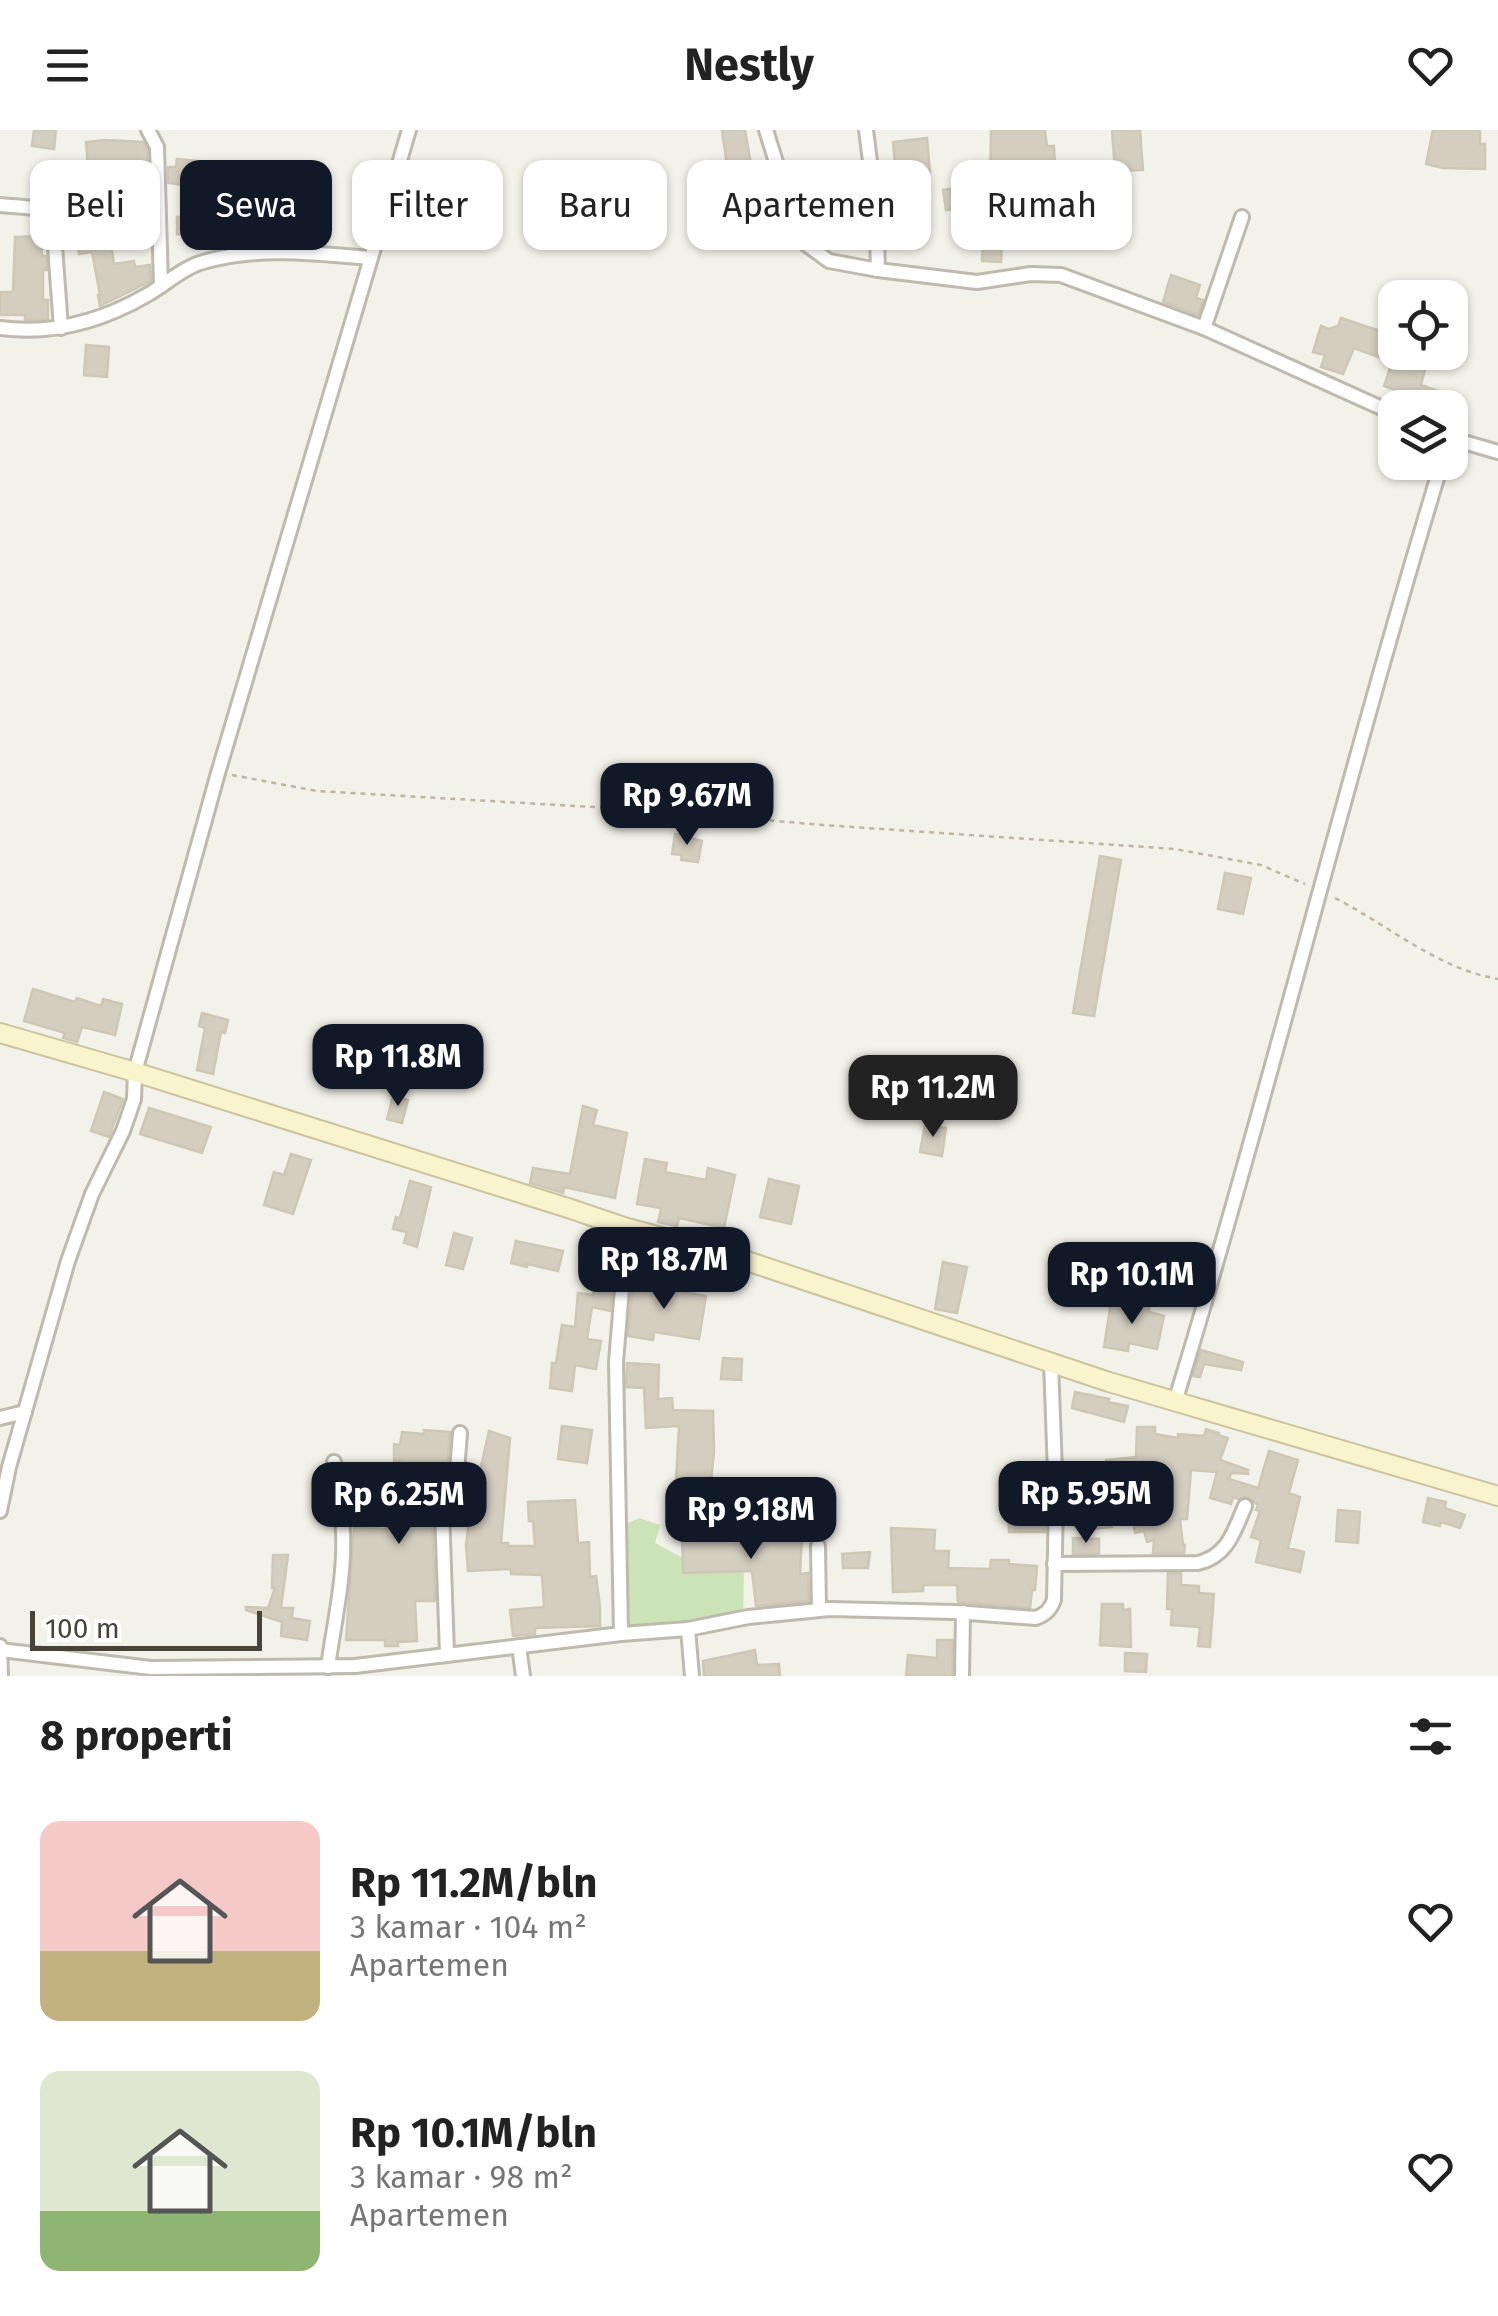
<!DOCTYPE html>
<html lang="id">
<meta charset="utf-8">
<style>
:root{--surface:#fff;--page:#f2f2f2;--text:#222;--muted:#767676;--accent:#111827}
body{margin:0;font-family:"Fira Sans",sans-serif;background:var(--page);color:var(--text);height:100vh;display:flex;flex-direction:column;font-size:38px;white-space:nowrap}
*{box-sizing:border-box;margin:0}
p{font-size:32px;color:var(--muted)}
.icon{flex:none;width:55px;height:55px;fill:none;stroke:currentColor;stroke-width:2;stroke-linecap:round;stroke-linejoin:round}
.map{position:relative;height:1546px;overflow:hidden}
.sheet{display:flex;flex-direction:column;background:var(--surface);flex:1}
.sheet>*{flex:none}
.guide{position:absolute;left:30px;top:30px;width:1440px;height:90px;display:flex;gap:20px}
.controls{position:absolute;left:1378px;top:150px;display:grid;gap:20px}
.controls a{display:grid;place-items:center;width:90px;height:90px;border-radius:20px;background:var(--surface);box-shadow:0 2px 8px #0004;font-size:50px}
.scale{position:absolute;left:30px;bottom:25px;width:232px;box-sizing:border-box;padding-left:10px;border:5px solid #474339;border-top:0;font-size:28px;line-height:35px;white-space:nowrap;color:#474339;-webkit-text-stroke:8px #fff;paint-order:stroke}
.price{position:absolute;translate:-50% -85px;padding:0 22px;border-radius:20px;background:var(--accent);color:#fff;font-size:32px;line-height:65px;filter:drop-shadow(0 2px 5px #0008)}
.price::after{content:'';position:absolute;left:50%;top:60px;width:30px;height:22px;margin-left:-15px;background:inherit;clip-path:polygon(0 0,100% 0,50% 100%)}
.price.selected{background:#222;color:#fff}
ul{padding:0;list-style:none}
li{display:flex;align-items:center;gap:30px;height:250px;padding:0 40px}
li span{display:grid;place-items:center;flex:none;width:280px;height:200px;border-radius:20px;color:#555}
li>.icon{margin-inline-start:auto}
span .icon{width:120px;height:120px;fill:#fffc;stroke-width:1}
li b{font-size:42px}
h2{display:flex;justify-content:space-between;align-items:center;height:120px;padding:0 40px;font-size:42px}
.tag{padding:0 35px;border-radius:20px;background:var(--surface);box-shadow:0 2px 8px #0004;font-size:35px;line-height:90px}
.tag.selected{background:var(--accent);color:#fff}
header{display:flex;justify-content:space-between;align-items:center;height:130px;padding:0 40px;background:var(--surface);font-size:45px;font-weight:700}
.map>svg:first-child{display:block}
.green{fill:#cce3b7}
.building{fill:#d4cec1;stroke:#cec7b5;stroke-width:2.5}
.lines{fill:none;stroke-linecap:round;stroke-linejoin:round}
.street-casing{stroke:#bebaae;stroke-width:18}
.secondary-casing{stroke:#cbc49c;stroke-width:22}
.path{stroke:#beb7a0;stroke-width:2.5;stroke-dasharray:5 5;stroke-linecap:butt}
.street{stroke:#fff;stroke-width:12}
.secondary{stroke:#f9f3ce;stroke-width:18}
</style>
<header><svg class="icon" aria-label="menu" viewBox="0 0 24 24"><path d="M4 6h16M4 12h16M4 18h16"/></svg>Nestly<svg class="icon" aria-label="heart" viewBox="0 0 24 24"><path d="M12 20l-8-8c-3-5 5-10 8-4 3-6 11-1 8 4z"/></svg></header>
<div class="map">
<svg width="1498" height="1546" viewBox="0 0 1498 1546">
<rect width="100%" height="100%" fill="#f3f2ea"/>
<path class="green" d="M 639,1388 L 660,1395 L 655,1413 L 683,1428 L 744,1435 L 743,1489 L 633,1505 L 626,1491 L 624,1395 Z"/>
<g class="building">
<path d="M 34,0 L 56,0 L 54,19 L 32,16 Z"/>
<path d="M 722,0 L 745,0 L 756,63 L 728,68 L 725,44 L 728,43 Z"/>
<path d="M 991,0 L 1045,0 L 1047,16 L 1054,16 L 1055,38 L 1040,39 L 1039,63 L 1078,63 L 1078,81 L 1039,80 L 1020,78 L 1021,91 L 1003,91 L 1001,132 L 982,131 L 983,102 L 968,102 L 969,81 L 999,83 L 997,50 L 990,50 Z"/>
<path d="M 1112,0 L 1140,0 L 1143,40 L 1115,41 Z"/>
<path d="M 1433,0 L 1480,0 L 1480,14 L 1485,14 L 1485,39 L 1443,38 L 1426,34 Z"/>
<path d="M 927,8 L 930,42 L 896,45 L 893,12 Z"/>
<path d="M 106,10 L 143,12 L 147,20 L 149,86 L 108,95 L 114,134 L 134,131 L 135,137 L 150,135 L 151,151 L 100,176 L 98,165 L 100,165 L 92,122 L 79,124 L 75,98 L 68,99 L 65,80 L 69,79 L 65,59 L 69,59 L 68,39 L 88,38 L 86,12 Z"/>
<path d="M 177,29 L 198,31 L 193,56 L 168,53 L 168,37 L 176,37 Z"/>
<path d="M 963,57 L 966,77 L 946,80 L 943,60 Z"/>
<path d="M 905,75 L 906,105 L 887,106 L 886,76 Z"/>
<path d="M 177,87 L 195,87 L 195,105 L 177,104 Z"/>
<path d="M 41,106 L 42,126 L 46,126 L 47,140 L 43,140 L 43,170 L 48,170 L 48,189 L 25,190 L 25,185 L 0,185 L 0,162 L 13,162 L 15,107 Z"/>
<path d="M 1171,145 L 1200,155 L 1196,168 L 1203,170 L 1198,185 L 1163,172 Z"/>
<path d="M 1341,188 L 1395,206 L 1395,222 L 1424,222 L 1420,234 L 1426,235 L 1421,255 L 1455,267 L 1451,278 L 1409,278 L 1412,266 L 1384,256 L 1392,232 L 1354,218 L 1343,244 L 1321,237 L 1325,225 L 1313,222 L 1321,196 L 1329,199 L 1338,196 Z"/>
<path d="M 86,215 L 109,217 L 107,247 L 84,245 Z"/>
<path d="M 675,704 L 688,705 L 687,707 L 702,711 L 698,732 L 681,730 L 682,725 L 672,724 Z"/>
<path d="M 1100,726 L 1121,730 L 1094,886 L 1073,883 Z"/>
<path d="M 1225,743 L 1251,748 L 1243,784 L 1218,779 Z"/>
<path d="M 33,859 L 75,872 L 77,868 L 101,876 L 103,869 L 122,874 L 115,905 L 82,897 L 77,912 L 63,908 L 65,903 L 24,891 Z"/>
<path d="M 202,883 L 228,890 L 225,903 L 221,902 L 213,944 L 197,940 L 205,898 L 199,896 Z"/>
<path d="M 104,962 L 123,969 L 109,1007 L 91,1001 Z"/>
<path d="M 393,966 L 408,970 L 402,993 L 387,989 Z"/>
<path d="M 583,976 L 597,980 L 593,995 L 627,1003 L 615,1068 L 564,1057 L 563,1063 L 530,1053 L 533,1038 L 570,1044 Z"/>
<path d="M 149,978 L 211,997 L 202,1023 L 140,1004 Z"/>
<path d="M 925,995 L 946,998 L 942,1026 L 920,1022 Z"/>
<path d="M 291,1024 L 311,1030 L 293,1084 L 264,1075 L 274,1042 L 284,1045 Z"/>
<path d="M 645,1029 L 667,1033 L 665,1042 L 706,1050 L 708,1038 L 735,1045 L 724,1098 L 679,1088 L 677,1096 L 658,1092 L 661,1078 L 637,1074 Z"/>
<path d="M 769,1049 L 799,1056 L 791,1094 L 760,1087 Z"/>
<path d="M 410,1051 L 431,1057 L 417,1117 L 404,1113 L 407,1102 L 393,1099 L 396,1087 L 400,1088 Z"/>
<path d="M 454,1103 L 472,1108 L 463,1139 L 446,1135 Z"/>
<path d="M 516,1111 L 563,1121 L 558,1141 L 527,1134 L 527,1137 L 511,1133 Z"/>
<path d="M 600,1119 L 615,1122 L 610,1181 L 592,1177 L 587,1209 L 601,1211 L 596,1239 L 575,1235 L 572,1261 L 550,1258 L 552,1233 L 556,1233 L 562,1195 L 575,1197 L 578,1163 L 593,1165 Z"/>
<path d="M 943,1132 L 967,1137 L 957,1183 L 935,1179 Z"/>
<path d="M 633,1149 L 648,1151 L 648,1156 L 683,1160 L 683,1162 L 706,1166 L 699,1209 L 654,1202 L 653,1210 L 628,1206 Z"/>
<path d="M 1111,1172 L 1149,1178 L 1149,1182 L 1164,1186 L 1157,1219 L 1129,1213 L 1128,1221 L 1104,1217 Z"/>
<path d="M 1201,1220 L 1243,1232 L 1241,1240 L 1204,1234 L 1200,1247 L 1193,1246 Z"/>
<path d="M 723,1228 L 742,1229 L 741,1250 L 721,1249 Z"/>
<path d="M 627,1233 L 659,1235 L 658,1269 L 672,1268 L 673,1280 L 713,1281 L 714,1322 L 709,1371 L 675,1369 L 679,1296 L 646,1298 L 644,1258 L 626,1257 Z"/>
<path d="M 1075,1262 L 1109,1269 L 1108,1272 L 1128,1276 L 1124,1292 L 1072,1278 Z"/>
<path d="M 562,1296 L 592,1300 L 587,1333 L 558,1329 Z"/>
<path d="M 1137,1297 L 1155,1297 L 1155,1304 L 1178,1308 L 1178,1304 L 1204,1306 L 1206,1299 L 1219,1303 L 1218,1305 L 1228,1308 L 1220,1330 L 1248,1340 L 1248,1344 L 1231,1343 L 1229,1349 L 1258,1358 L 1269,1321 L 1298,1330 L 1289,1363 L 1300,1367 L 1288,1418 L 1304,1422 L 1300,1442 L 1256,1432 L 1261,1410 L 1251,1407 L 1260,1381 L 1256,1380 L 1258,1375 L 1248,1367 L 1238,1369 L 1233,1367 L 1231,1374 L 1210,1368 L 1217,1342 L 1191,1340 L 1187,1389 L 1180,1389 L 1183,1415 L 1185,1415 L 1184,1423 L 1153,1423 L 1154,1410 L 1147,1412 L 1144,1401 L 1135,1403 L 1132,1387 L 1138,1385 L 1133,1362 L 1107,1364 L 1112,1397 L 1093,1399 L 1089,1370 L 1079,1371 L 1076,1347 L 1108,1343 L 1106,1330 L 1136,1327 Z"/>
<path d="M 424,1300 L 450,1302 L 447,1340 L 441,1350 L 432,1380 L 435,1471 L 415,1471 L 417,1511 L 398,1512 L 398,1516 L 385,1516 L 385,1510 L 346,1510 L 354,1397 L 386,1399 L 386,1371 L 380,1371 L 380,1357 L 401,1356 L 401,1331 L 394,1331 L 394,1314 L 400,1315 L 402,1302 L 424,1304 Z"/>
<path d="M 489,1301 L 510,1308 L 501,1413 L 508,1413 L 508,1416 L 535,1416 L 533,1391 L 529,1391 L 528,1372 L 575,1370 L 578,1413 L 589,1412 L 590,1447 L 596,1446 L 600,1477 L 600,1496 L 535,1498 L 535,1504 L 513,1506 L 510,1480 L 544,1477 L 542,1445 L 511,1444 L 511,1439 L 468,1441 L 466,1415 L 470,1383 L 465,1382 L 468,1343 L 479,1345 Z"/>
<path d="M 756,1349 L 796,1352 L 794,1379 L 754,1375 Z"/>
<path d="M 1428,1368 L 1446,1372 L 1445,1378 L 1465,1385 L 1460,1398 L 1441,1392 L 1440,1396 L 1423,1392 Z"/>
<path d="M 1008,1374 L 1021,1374 L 1021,1376 L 1032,1376 L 1032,1380 L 1046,1380 L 1045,1402 L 1009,1402 Z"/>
<path d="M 1338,1380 L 1360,1382 L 1358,1413 L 1336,1411 Z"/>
<path d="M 891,1398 L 935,1400 L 934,1421 L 949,1421 L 948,1438 L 990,1439 L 991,1430 L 1009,1430 L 1009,1434 L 1037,1436 L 1035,1460 L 1032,1460 L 1030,1478 L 958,1472 L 957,1455 L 923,1455 L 923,1461 L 893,1462 Z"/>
<path d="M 736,1399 L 736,1403 L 802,1407 L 800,1444 L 808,1443 L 809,1471 L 756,1476 L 752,1441 L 683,1443 L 682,1401 Z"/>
<path d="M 1073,1408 L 1099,1409 L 1099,1424 L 1073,1424 Z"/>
<path d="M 870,1422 L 868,1438 L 843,1438 L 842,1424 Z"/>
<path d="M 273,1425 L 288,1425 L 281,1478 L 293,1478 L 292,1488 L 310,1491 L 307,1510 L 281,1506 L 282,1492 L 246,1480 L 246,1477 L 268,1478 L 275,1458 L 272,1458 Z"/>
<path d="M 1168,1443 L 1181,1443 L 1181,1455 L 1199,1456 L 1199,1463 L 1214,1464 L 1210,1517 L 1198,1516 L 1200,1497 L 1171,1495 L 1172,1479 L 1167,1479 Z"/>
<path d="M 1102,1474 L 1123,1474 L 1123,1480 L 1130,1479 L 1131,1517 L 1100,1515 Z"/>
<path d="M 937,1510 L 953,1510 L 952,1546 L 906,1546 L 908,1525 L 937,1528 Z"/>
<path d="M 755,1520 L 757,1535 L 779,1534 L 780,1546 L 704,1546 L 703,1531 Z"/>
<path d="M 1125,1523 L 1147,1524 L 1146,1542 L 1125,1541 Z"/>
</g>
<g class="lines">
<defs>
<g id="street">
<path d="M 148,0 L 157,17 L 161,156"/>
<path d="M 766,0 L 795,93 L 807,115 L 829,131 L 878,140 L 977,152 L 1031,144 L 1061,145 L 1204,198 L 1395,284"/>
<path d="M 866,0 L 876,78 L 878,140"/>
<path d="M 0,75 C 17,77 42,75 53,89 L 61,198"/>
<path d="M 0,198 C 53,205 102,191 147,165 C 165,155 181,139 200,133 C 254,116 314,123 369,128"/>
<path d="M 1204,198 L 1242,87"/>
<path d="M 1450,308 L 1498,322"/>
<path d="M 627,1098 L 616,1232 L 621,1504 L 688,1499 L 748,1487 L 830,1479 L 955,1482 L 1036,1488 C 1046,1484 1050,1480 1054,1470 L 1056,1370 L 1051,1232"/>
<path d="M 1175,1272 C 1270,961 1347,644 1442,332"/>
<path d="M 0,1288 L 25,1282"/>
<path d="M 0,1381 L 9,1337 L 68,1131 L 92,1064 L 123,1001 L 134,969 L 135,942 L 218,643 L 409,0"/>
<path d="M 818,1416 L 819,1480"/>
<path d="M 1054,1434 L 1198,1433 C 1228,1426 1234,1401 1245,1376"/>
<path d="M 688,1499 L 692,1546"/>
<path d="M 0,1516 L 1,1546"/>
<path d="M 519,1516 L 523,1546"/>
<path d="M 0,1520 L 151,1538 L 355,1536 L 621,1504"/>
<path d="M 447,1524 L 442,1380 L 457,1342 L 460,1303"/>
<path d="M 328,1537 C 334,1492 345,1448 343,1403 C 342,1379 337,1355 334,1332"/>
<path d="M 962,1546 L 963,1482"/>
</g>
<path id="secondary" d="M 0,903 L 135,942 L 568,1078 L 627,1098 L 726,1124 L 1109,1252 L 1498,1366"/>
</defs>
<use href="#street" class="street-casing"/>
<use href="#secondary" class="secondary-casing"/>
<g class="path">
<path d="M 232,645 L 317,661 L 662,681 L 823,695 L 1175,719 L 1261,735 L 1305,754"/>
<path d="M 1335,768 C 1388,795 1438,839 1498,849"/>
</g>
<use href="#street" class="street"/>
<use href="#secondary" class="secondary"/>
</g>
</svg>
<div class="controls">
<a><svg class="icon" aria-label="locate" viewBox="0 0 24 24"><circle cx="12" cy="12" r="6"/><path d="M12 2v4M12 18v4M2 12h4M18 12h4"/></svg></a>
<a><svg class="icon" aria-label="layers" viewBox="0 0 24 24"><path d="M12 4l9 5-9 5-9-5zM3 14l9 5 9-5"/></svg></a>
</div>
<div class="scale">100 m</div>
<b class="price" style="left:687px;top:718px">Rp 9.67M</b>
<b class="price" style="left:398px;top:979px">Rp 11.8M</b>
<b class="price selected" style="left:933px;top:1010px">Rp 11.2M</b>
<b class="price" style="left:664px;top:1182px">Rp 18.7M</b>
<b class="price" style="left:1132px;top:1197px">Rp 10.1M</b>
<b class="price" style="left:1086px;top:1416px">Rp 5.95M</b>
<b class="price" style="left:399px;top:1417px">Rp 6.25M</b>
<b class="price" style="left:751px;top:1432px">Rp 9.18M</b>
<div class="guide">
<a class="tag">Beli</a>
<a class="tag selected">Sewa</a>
<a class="tag">Filter</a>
<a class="tag">Baru</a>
<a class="tag">Apartemen</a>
<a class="tag">Rumah</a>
</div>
</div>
<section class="sheet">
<h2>8 properti<svg class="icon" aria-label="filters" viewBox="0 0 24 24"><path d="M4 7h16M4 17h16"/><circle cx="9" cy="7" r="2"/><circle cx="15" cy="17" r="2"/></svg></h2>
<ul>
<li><span style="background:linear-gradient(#f6c9c9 65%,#c2b280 0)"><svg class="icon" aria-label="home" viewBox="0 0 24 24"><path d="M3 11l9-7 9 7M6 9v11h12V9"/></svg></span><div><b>Rp 11.2M/bln</b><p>3 kamar · 104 m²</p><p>Apartemen</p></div><svg class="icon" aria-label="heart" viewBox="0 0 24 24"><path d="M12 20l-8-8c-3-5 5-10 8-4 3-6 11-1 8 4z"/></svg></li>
<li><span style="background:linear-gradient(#dfe7d0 70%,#8fb573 0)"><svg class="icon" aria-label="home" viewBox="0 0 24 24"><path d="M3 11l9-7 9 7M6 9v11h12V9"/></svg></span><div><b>Rp 10.1M/bln</b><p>3 kamar · 98 m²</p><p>Apartemen</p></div><svg class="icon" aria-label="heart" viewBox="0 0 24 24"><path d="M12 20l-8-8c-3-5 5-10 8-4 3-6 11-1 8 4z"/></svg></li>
</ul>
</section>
